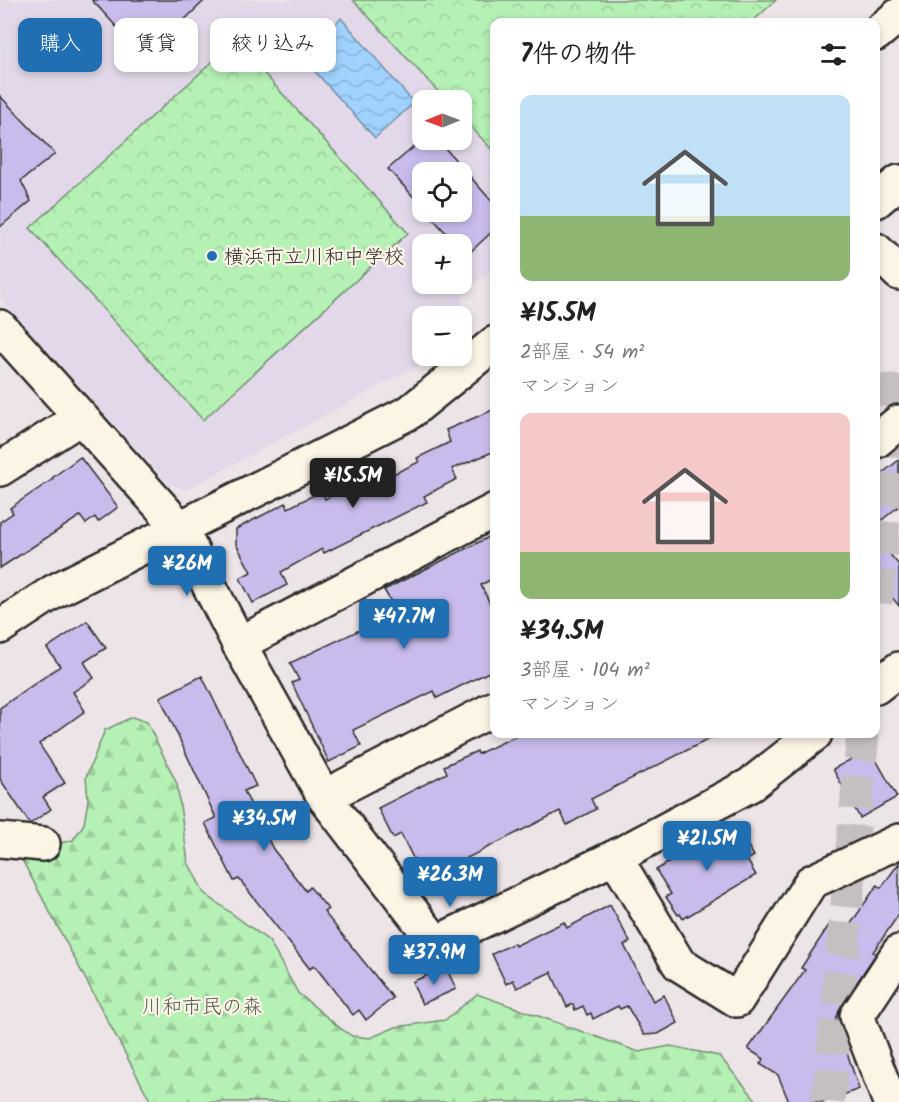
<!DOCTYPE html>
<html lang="ja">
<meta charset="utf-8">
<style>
:root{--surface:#fff;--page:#f2f2f2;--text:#222;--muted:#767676;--accent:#1f6fb2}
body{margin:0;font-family:Kalam,"Klee One",sans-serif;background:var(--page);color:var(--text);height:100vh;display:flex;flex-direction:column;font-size:22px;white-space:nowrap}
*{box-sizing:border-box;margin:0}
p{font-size:20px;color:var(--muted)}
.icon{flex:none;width:33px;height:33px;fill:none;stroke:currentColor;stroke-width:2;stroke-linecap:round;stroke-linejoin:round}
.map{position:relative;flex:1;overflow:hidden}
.details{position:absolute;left:490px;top:18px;width:390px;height:720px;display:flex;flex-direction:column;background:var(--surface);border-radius:12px;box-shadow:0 3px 9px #0003}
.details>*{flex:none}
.banner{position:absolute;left:18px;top:18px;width:382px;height:54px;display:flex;gap:12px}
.needle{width:39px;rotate:269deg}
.controls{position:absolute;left:412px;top:90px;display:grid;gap:12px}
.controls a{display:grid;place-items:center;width:60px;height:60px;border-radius:12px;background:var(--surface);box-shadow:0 3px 9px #0003;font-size:30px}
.price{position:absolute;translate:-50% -51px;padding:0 14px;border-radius:6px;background:var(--accent);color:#fff;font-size:20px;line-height:39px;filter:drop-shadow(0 2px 3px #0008)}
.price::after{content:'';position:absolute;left:50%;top:36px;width:18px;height:14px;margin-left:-9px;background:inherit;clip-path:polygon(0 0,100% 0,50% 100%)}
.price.on{background:#222;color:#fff}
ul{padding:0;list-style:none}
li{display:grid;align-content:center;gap:12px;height:318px;padding:0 30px}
li span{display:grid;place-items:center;height:186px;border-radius:12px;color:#555}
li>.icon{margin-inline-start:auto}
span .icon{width:108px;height:108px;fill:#fffc;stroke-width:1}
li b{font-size:26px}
h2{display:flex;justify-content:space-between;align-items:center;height:72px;padding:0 30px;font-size:26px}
.tag{padding:0 21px;border-radius:12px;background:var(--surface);box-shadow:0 3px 9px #0003;font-size:21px;line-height:54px}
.tag.on{background:var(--accent);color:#fff}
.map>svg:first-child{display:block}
.built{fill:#e2d8e9;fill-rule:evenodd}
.forest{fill:url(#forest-firs);stroke:#708e70;stroke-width:1.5}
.park{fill:url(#park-crowns);stroke:#708e70;stroke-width:1.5}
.water{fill:url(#water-waves);stroke:#718fa9;stroke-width:1.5}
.building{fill:#c9bced;stroke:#2b2b2b;stroke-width:1.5}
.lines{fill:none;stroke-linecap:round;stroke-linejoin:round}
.highway-tunnel{stroke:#c6bfc1;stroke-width:33;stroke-dasharray:33 16;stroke-linecap:butt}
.minor-casing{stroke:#2b2b2b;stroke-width:38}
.minor{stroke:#fcf5e5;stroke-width:33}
.poi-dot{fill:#1f6fb2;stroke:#fcf5e5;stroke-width:2}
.labels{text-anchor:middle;stroke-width:4.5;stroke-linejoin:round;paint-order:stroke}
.poi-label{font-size:20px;fill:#2b2b2b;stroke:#fcf5e5;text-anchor:start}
.park-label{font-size:20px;fill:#4e5c4e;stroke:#fcf5e5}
</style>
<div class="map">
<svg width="899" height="1102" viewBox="0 0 899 1102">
<defs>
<pattern id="forest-firs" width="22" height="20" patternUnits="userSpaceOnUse" patternTransform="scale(1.5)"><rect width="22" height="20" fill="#b5f0b5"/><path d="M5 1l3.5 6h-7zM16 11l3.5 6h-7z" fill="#9cce9c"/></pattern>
<pattern id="park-crowns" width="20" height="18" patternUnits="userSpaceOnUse" patternTransform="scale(1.5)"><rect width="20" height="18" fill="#b5f0b5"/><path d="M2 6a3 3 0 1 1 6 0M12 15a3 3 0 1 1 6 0" fill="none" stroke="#9cce9c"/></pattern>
<pattern id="water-waves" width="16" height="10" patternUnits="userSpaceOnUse" patternTransform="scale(1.5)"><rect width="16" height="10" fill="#a0d2fd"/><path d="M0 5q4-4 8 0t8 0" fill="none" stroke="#8ab4d9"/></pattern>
</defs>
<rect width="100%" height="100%" fill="#ede4e7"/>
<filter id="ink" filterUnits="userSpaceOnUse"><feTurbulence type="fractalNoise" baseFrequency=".0167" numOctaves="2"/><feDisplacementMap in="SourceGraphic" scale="12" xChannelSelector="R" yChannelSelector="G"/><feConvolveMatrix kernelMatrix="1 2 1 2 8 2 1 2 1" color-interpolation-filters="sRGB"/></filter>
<g filter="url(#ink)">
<path class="built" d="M 0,0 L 377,0 L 481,114 L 495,140 L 495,267 L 462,292 L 464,321 L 462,323 L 462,316 L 423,316 L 423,356 L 429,356 L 419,365 L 186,490 L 169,484 L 0,299 ZM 423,100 L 462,100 L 462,140 L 423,140 ZM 423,172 L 462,172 L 462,212 L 423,212 ZM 423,244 L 462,244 L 462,284 L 423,284 Z"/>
<path class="forest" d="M 132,717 L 147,722 L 177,784 L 188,862 L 204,893 L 269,941 L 298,993 L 340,1028 L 352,1036 L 370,1038 L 396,1027 L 445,1020 L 477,994 L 639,1052 L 670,1046 L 719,1056 L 758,1102 L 151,1102 L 12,841 L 25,835 L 61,843 L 73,840 L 84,824 L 88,800 L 86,777 L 105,730 Z"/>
<g class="park">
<path d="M 353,0 L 776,0 L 752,22 L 495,22 L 495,153 L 462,117 L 462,100 L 446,100 Z"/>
<path d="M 235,41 L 408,233 L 203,420 L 30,228 Z"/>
</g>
<path class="water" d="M 341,18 L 414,103 L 375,138 L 302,57 Z"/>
<g class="building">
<path d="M 92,0 L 205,0 L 145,58 Z"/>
<path d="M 0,96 L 55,154 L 21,181 L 31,201 L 0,227 Z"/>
<path d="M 422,140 L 438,140 L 495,205 L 495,229 L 466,256 L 462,251 L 462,244 L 456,244 L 427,212 L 462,212 L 462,172 L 423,172 L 423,207 L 388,169 Z"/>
<path d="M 495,409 L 495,451 L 452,469 L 457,479 L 424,496 L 427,502 L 324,553 L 322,549 L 281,572 L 287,585 L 253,603 L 240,578 L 251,572 L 236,544 L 236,529 L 286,503 L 288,508 L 322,491 L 325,499 L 372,474 L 376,482 L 419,462 L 417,458 L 450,442 L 446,430 Z"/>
<path d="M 80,457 L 118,507 L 98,522 L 95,517 L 86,524 L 80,516 L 0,568 L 0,522 L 13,513 L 10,508 L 53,479 L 52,478 Z"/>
<path d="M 899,460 L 899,506 L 876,525 L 876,478 Z"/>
<path d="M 495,534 L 495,577 L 481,585 L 495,614 L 495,669 L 437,698 L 434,691 L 353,730 L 361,746 L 329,762 L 292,683 L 299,680 L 290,663 L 364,628 L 361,621 L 393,605 L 384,590 Z"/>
<path d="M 876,538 L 899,565 L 899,606 L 886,590 L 876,599 Z"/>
<path d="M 87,621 L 106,648 L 84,662 L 94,678 L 73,692 L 85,711 L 39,744 L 65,783 L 43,797 L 51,809 L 30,824 L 0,779 L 0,708 L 60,666 L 47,648 Z"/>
<path d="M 202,676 L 256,786 L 244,791 L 273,849 L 306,891 L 310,887 L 328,909 L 324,912 L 393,998 L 366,1020 L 359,1010 L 353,1015 L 314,965 L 310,969 L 239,879 L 234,881 L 205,823 L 216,818 L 160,697 Z"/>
<path d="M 520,734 L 719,734 L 591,799 L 596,809 L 567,825 L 560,811 L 467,858 L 471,868 L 450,878 L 454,886 L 432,896 L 401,834 L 393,838 L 378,808 L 447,773 L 444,766 L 477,751 L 478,754 Z"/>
<path d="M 870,749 L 897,797 L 860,818 L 833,769 Z"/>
<path d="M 727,827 L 732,835 L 739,831 L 754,856 L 747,860 L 756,875 L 683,919 L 680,914 L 678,915 L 666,897 L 671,894 L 656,870 Z"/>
<path d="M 899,863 L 899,914 L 873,952 L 876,954 L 841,1006 L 836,1019 L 859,1089 L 824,1102 L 789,1102 L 778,1075 L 760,1064 L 764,1059 L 748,1049 L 805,970 L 801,968 L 829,925 L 844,934 L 877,885 L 881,888 Z"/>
<path d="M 610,905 L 630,942 L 624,945 L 653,1001 L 664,995 L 678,1023 L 658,1034 L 644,1035 L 627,1006 L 620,1009 L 618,1006 L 593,1019 L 591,1013 L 587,1015 L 583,1006 L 575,1010 L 573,1004 L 567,1007 L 551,972 L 517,988 L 513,980 L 506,984 L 492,954 L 514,943 L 515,946 L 564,922 L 567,928 Z"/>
<path d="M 446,967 L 456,989 L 422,1004 L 412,982 Z"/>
</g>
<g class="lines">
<g class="highway-tunnel">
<path d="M 876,603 L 899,365"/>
<path d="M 828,1102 L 863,734"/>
</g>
<defs>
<g id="minor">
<path d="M 876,34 L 899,15"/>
<path d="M 876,201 L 899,182"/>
<path d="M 876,250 L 899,273"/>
<path d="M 0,327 L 180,528 L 239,644 L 324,797 L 436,943 L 615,857 L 750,785 L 815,734"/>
<path d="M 876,441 L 899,422"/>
<path d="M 0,469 L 80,418"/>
<path d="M 0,627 L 53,592 L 410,412 L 495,343"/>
<path d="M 239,644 L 495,510"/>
<path d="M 876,687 L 899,669"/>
<path d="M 324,797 L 495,708"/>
<path d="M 0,840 L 43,844"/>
<path d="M 615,857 L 679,964 L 737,1000 L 811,882 L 899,841"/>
<path d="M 890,1102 L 857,1016 L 899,952"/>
</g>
</defs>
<use href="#minor" class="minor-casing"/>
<use href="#minor" class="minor"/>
</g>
</g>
<circle class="poi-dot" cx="212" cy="256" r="6"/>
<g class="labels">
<g class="poi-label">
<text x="224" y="263">横浜市立川和中学校</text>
</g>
<g class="park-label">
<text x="202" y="1013">川和市民の森</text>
</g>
</g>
</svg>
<div class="controls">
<a><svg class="needle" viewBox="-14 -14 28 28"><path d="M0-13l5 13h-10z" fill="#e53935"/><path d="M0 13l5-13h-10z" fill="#767676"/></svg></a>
<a><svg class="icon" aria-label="locate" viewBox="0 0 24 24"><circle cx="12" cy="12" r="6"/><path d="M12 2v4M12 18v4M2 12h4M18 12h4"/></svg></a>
<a>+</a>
<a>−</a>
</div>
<b class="price on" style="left:353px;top:509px">¥15.5M</b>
<b class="price" style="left:187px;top:597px">¥26M</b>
<b class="price" style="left:404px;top:650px">¥47.7M</b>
<b class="price" style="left:264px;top:852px">¥34.5M</b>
<b class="price" style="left:707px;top:872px">¥21.5M</b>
<b class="price" style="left:450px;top:908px">¥26.3M</b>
<b class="price" style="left:434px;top:986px">¥37.9M</b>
<div class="banner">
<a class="tag on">購入</a>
<a class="tag">賃貸</a>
<a class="tag">絞り込み</a>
</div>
<section class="details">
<h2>7件の物件<svg class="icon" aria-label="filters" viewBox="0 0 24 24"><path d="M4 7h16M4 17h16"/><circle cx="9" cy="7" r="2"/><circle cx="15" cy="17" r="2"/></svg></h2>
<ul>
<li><span style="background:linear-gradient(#bfe0f5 65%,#8fb573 0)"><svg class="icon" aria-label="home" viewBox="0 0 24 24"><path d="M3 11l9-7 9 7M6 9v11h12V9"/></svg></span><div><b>¥15.5M</b><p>2部屋 · 54 m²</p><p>マンション</p></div></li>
<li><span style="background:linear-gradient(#f6c9c9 75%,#8fb573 0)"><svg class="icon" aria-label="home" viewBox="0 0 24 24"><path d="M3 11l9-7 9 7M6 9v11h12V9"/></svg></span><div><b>¥34.5M</b><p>3部屋 · 104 m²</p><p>マンション</p></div></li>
</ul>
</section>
</div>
